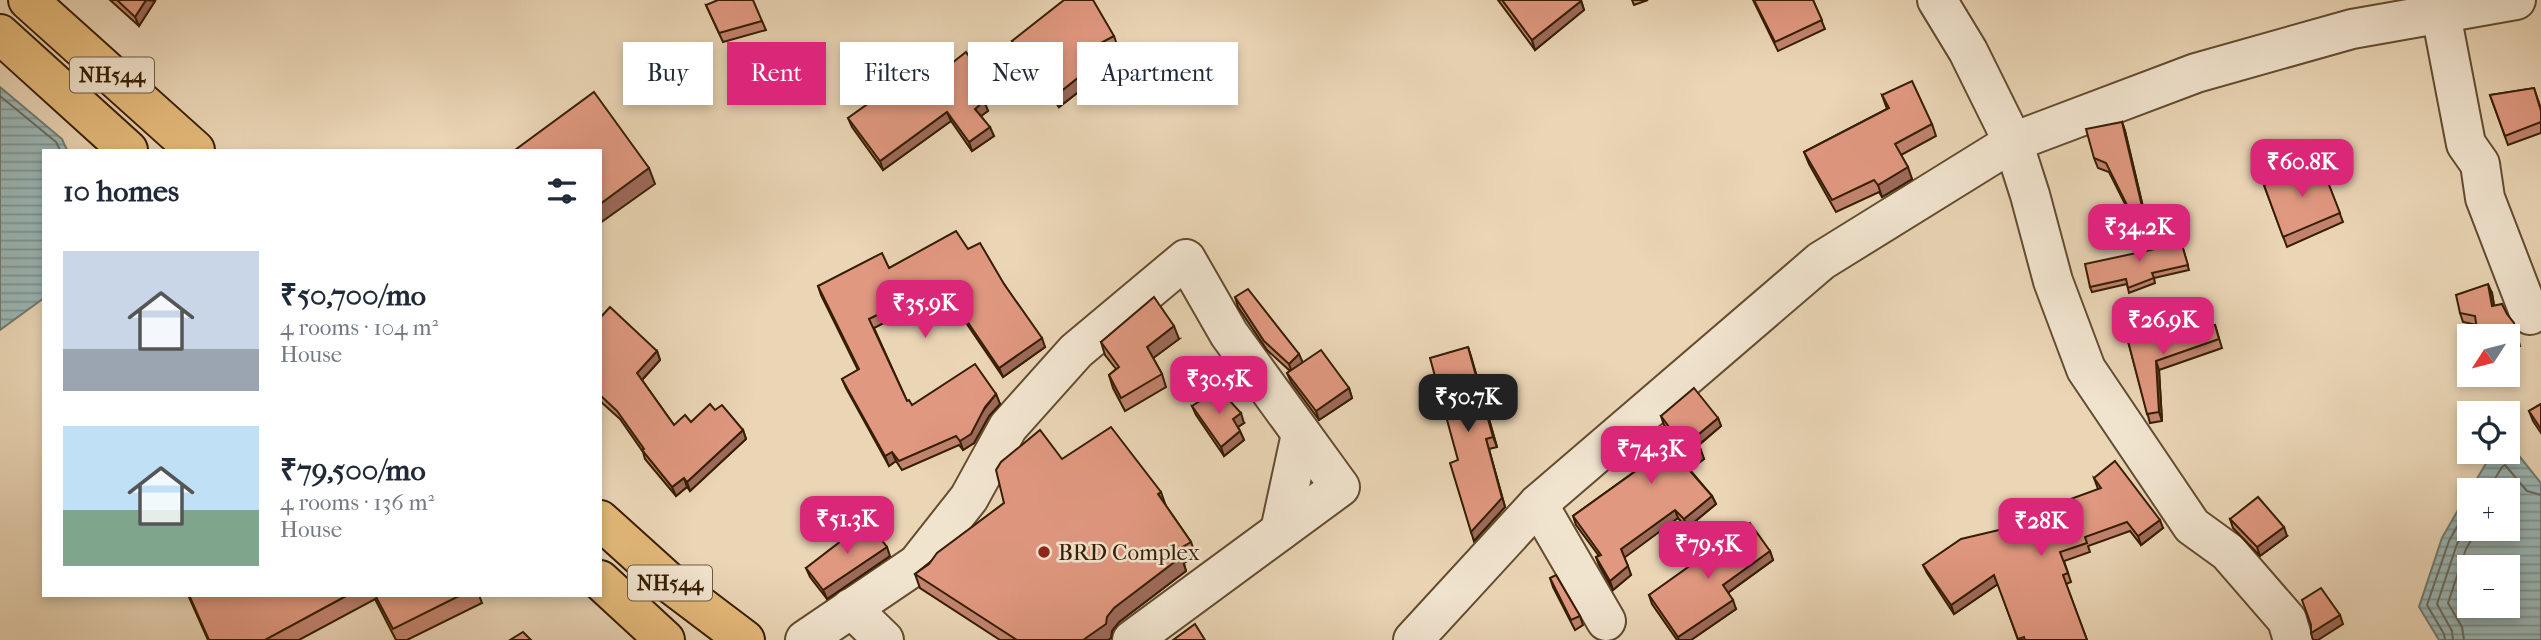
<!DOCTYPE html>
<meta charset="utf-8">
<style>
:root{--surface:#fff;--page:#f2f2f3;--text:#1f2937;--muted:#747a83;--accent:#db2777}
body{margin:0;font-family:"IM FELL French Canon",serif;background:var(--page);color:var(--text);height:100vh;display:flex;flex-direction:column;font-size:26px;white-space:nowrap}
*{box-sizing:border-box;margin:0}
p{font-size:23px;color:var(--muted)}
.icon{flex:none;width:38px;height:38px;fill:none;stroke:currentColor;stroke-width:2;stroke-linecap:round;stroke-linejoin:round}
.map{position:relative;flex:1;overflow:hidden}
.side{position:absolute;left:42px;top:149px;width:560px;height:448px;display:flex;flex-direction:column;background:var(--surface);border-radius:0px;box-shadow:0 4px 10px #0003}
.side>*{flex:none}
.hud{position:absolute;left:623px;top:42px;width:665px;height:63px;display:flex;gap:14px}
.needle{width:46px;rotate:234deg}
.fabs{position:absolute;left:2457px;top:324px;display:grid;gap:14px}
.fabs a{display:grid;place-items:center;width:63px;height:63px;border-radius:0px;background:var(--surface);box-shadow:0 4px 10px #0003;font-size:35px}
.price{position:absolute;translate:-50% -60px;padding:0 16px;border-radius:14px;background:var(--accent);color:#fff;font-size:23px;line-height:46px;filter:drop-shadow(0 2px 4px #0008)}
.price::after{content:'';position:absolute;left:50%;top:42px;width:21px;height:16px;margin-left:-10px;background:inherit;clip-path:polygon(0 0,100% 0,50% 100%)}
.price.selected{background:#222;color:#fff}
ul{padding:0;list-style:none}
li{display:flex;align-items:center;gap:21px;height:175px;padding:0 21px}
li span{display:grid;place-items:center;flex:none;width:196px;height:140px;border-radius:0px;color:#555}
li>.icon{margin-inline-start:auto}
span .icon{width:84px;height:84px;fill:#fffc;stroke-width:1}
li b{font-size:30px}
h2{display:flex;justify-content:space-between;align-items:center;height:84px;padding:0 21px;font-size:30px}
.tag{padding:0 24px;border-radius:0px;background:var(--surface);box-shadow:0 4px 10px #0003;font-size:24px;line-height:63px}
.tag.selected{background:var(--accent);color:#fff}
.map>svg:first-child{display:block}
.water{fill:url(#water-rules);stroke:#727a6e;stroke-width:2;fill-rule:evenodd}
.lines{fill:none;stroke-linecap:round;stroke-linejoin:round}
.shore{stroke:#686a5c;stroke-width:2}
.minor-casing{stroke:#634c30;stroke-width:42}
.highway-casing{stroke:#361e03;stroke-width:42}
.minor{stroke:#f1e4cf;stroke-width:38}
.highway{stroke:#e5ba7a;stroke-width:38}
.wall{fill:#c1836e;stroke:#361e03;stroke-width:2}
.shaded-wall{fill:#9d6a5a;stroke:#361e03;stroke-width:2}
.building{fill:#e09880;stroke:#361e03;stroke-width:2}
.poi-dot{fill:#8f2418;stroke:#f1e4cf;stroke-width:2.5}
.labels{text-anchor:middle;stroke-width:5;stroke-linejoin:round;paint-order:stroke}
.shield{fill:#f1e4cf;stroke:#6e5940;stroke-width:2}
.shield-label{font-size:21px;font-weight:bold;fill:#361e03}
.poi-label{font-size:23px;fill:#361e03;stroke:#f1e4cf;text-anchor:start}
</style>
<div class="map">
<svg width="2541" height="640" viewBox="0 0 2541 640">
<defs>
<pattern id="water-rules" width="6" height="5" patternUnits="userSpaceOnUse" patternTransform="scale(1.75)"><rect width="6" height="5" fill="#9ab7b6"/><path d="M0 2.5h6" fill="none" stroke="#7e9492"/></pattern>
</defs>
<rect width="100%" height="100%" fill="#ead5b5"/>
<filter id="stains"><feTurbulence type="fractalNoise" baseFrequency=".00286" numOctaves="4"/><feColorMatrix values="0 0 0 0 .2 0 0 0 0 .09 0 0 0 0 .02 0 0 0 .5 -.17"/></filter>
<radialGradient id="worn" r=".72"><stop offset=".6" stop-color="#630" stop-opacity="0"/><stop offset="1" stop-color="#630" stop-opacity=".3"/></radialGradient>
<g class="water">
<path d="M 0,87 L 62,139 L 67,150 L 44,150 L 44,298 L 0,330 Z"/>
<path d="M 2508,442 L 2541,483 L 2541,640 L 2439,640 L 2419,607 L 2442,538 L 2469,491 L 2469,528 L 2508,528 L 2508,490 L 2470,490 L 2493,452 L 2508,452 ZM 2469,567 L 2508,567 L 2508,606 L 2469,606 Z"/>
</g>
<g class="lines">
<g class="shore">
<path d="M 0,96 L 56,142 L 60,150"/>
<path d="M 2488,490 L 2502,467 L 2505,465 L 2527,491 L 2541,495"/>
<path d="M 2445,640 L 2444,634 L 2427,605 L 2449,541 L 2469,505"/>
<path d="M 2453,640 L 2452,631 L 2437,604 L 2457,544 L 2469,523"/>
<path d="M 2464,640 L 2462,627 L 2448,603 L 2466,549 L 2478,528"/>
</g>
<defs>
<g id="minor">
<path d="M 1937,0 L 1968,51 L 2013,142 L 2030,195 L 2053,281 L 2086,369 L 2192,526 L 2228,552 L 2287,620 L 2293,640"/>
<path d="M 2441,14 L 2466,144 L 2480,164 L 2485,198 L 2530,315"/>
<path d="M 1538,504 L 1606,621"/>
<path d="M 1280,531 L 1301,434"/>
<path d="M 851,608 L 884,640"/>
<path d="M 805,640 L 917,564 L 969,498 L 1008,427 L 1076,351 L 1186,259 L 1229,334 L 1340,487 L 1132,640"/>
<path d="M 1413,640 L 1538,504 L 1821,261 L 2013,142 L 2196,73 L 2352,29 L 2516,0"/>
</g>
<g id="highway">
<path d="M 28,0 L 195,150"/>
<path d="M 0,34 L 128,150"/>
<path d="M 600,520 L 671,584 L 745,640"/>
<path d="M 600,580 L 665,640"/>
</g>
</defs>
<use href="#minor" class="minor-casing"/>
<use href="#highway" class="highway-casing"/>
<use href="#minor" class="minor"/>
<use href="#highway" class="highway"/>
</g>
<g class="wall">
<path d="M 110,0 L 154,0 L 155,1 L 139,26 Z"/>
<path d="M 1498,0 L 1581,0 L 1584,10 L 1535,50 Z"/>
<path d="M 1632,0 L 1648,0 L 1634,5 Z"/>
<path d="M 1753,0 L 1813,0 L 1825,29 L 1778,51 Z"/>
<path d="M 706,5 L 762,21 L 766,30 L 723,42 Z"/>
<path d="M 1114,36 L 1118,48 L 1103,56 L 1108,69 L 1059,107 L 1016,53 L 1012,41 Z"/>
<path d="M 2534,88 L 2541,109 L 2541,133 L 2508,145 L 2490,95 Z"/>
<path d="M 991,89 L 995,99 L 985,104 L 988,111 L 981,116 L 994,136 L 972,151 L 951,121 L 883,170 L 852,127 L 848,118 L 908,98 Z"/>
<path d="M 1882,95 L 1932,124 L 1936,136 L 1901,155 L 1912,179 L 1882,197 L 1879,192 L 1836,212 L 1809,164 L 1804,152 L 1887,109 Z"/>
<path d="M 2122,122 L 2125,131 L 2148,228 L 2139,232 L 2109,172 L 2098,168 L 2094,158 Z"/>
<path d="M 2320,162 L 2343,222 L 2287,247 L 2264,185 Z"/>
<path d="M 2179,235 L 2189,270 L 2154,278 L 2155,283 L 2129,293 L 2127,284 L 2092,292 L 2090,287 Z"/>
<path d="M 968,249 L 1004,284 L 1045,347 L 1003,377 L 958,311 L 947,318 L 934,297 L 874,328 L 907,401 L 912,405 L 996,394 L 1000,404 L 989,416 L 974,443 L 963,450 L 959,445 L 902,470 L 896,461 L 889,466 L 846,388 L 842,379 L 858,370 L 821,295 L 818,286 L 889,268 Z"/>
<path d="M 2492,293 L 2494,306 L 2507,314 L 2517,333 L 2520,346 L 2508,350 L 2508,336 L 2477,325 L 2463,322 L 2460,313 Z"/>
<path d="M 1235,297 L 1302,363 L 1349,388 L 1352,398 L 1319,420 L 1291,382 L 1287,373 L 1290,371 L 1267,350 L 1238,307 Z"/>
<path d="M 600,318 L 657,351 L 660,360 L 642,380 L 674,425 L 691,422 L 715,410 L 743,430 L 746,439 L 690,491 L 687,487 L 676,496 L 645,459 L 643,452 L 620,419 L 600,401 Z"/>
<path d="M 2215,325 L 2222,348 L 2159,370 L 2162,421 L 2150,423 L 2128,341 Z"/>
<path d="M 1179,339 L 1153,358 L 1162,374 L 1166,387 L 1125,411 L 1113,388 L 1109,375 L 1116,369 L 1105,355 L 1101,342 Z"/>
<path d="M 1468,347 L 1497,447 L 1489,449 L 1505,507 L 1474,541 L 1458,460 Z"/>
<path d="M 2541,404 L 2541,433 L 2533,421 L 2529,411 Z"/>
<path d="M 1192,406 L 1244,423 L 1238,427 L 1244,440 L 1224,456 L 1196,415 Z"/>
<path d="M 1661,416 L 1718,418 L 1721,426 L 1698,446 L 1704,459 L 1690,470 L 1712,496 L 1716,504 L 1687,528 L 1678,518 L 1624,557 L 1631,575 L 1613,590 L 1599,565 L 1596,557 L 1599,556 L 1576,525 L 1573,516 L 1634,472 L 1631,468 L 1628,460 L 1659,439 L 1658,435 L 1667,429 L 1664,425 Z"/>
<path d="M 1062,459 L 1166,506 L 1191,542 L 1196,556 L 1184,563 L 1186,571 L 1119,622 L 1112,631 L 1111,638 L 1108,640 L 1000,640 L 920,588 L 915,574 L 1004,503 Z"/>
<path d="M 2094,478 L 2163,528 L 2141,545 L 2130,531 L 2088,546 L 2090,552 L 2064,561 L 2071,582 L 2066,584 L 2087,640 L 2018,640 L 1998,584 L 1954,614 L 1927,573 L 1923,565 L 2058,516 L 2098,489 Z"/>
<path d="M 2230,519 L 2287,536 L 2260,556 L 2233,528 Z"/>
<path d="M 1770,551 L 1773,560 L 1728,593 L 1736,609 L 1691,640 L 1677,640 L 1652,604 L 1649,595 Z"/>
<path d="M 890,556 L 827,599 L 810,577 L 806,568 Z"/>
<path d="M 1550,578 L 1580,616 L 1583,625 L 1575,630 L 1553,587 Z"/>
<path d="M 188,595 L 479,595 L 482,603 L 407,640 L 396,640 L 375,599 L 299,640 L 208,640 Z"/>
</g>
<g class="shaded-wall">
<path d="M 146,0 L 155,1 L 139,26 L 135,17 Z"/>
<path d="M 1581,1 L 1584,10 L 1535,50 L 1532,40 Z"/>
<path d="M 1104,57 L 1108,69 L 1059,107 L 1055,96 Z"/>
<path d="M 984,101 L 988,111 L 978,118 L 975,109 Z"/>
<path d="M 947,112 L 951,121 L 883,170 L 880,161 Z"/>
<path d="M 2122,122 L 2125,131 L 2148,228 L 2145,219 Z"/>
<path d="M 990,127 L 994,136 L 972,151 L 969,142 Z"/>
<path d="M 1908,167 L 1912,179 L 1882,197 L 1878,185 Z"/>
<path d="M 649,168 L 655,184 L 600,223 L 600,204 Z"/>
<path d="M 2488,284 L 2492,293 L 2496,316 L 2492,306 Z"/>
<path d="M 1174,326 L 1179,339 L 1152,359 L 1147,347 Z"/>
<path d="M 1042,338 L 1045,347 L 1003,377 L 999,368 Z"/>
<path d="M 1468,347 L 1471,356 L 1497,447 L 1493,437 Z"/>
<path d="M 657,351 L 660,360 L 640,382 L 637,373 Z"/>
<path d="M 1299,354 L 1303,363 L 1292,373 L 1289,364 Z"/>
<path d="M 2156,361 L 2159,370 L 2162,421 L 2159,412 Z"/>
<path d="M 1349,388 L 1352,398 L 1319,420 L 1316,411 Z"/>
<path d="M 996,394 L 1000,404 L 989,416 L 974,443 L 963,450 L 960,441 Z"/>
<path d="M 1241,413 L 1244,423 L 1236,428 L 1233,419 Z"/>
<path d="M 1718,418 L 1721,426 L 1696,447 L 1693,439 Z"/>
<path d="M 743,430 L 746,439 L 690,491 L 687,482 Z"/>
<path d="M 1240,431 L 1244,440 L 1224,456 L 1221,447 Z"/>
<path d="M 1486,439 L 1505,507 L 1474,541 L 1471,532 Z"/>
<path d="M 1701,450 L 1704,459 L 1687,472 L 1684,464 Z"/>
<path d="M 892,452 L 896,461 L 889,466 L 885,456 Z"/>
<path d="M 684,478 L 687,487 L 676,496 L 672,487 Z"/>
<path d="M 1161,492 L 1166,506 L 1158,494 Z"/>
<path d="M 1712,496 L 1716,504 L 1687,528 L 1684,519 Z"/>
<path d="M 1675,510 L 1678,518 L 1624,558 L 1621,549 Z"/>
<path d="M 2160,520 L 2163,528 L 2141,545 L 2138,536 Z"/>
<path d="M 2284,527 L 2287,536 L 2260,556 L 2257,547 Z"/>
<path d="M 887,547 L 890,556 L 827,599 L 823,590 Z"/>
<path d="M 1179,549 L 1186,571 L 1119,622 L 1112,631 L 1111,638 L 1108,640 L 1083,640 L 1114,608 Z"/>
<path d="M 1770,551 L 1773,560 L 1726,594 L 1723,585 Z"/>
<path d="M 1628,566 L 1631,575 L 1613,590 L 1610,581 Z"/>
<path d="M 1994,575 L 1998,584 L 1954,614 L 1951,605 Z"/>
<path d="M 1733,600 L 1736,609 L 1691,640 L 1679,640 L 1678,637 Z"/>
<path d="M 2340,615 L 2343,624 L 2318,640 L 2313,640 L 2311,633 Z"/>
</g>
<g class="building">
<path d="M 117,0 L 146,0 L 135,17 Z"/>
<path d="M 718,0 L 753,0 L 762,21 L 719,33 L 706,5 Z"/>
<path d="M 1064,0 L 1093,0 L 1114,36 L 1095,46 L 1104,57 L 1055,96 L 1012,41 Z"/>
<path d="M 1502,0 L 1581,0 L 1581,1 L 1532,40 Z"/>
<path d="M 1754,0 L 1813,0 L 1822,20 L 1775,42 Z"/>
<path d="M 966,52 L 991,89 L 980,96 L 984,101 L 975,109 L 990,127 L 969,142 L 947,112 L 880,161 L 848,118 L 897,83 L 908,98 Z"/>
<path d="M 1912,81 L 1932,124 L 1895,144 L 1908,167 L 1878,185 L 1874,180 L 1832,200 L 1804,152 L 1889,108 L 1882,95 Z"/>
<path d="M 2534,88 L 2541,111 L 2541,122 L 2505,136 L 2490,95 Z"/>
<path d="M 594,92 L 649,168 L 600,204 L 600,150 L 515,150 Z"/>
<path d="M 2122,122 L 2145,219 L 2136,223 L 2106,163 L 2094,158 L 2086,129 Z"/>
<path d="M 2320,162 L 2340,213 L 2283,237 L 2264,185 Z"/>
<path d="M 956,231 L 968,249 L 980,243 L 1004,284 L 1042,338 L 999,368 L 954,302 L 944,308 L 931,288 L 869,319 L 907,401 L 909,400 L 912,405 L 975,364 L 996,394 L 985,407 L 971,434 L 960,441 L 956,436 L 899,461 L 892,452 L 885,456 L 842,379 L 859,369 L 818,286 L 882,253 L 889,268 Z"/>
<path d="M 2179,235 L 2188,265 L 2152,273 L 2154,278 L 2128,288 L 2126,279 L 2090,287 L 2085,264 L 2155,249 L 2153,240 Z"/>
<path d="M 2488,284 L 2492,306 L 2502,304 L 2507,314 L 2514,323 L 2517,337 L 2508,340 L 2508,336 L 2478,336 L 2475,316 L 2460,313 L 2456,295 Z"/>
<path d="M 1248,289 L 1299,354 L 1289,364 L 1264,341 L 1235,297 Z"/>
<path d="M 1154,297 L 1174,326 L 1147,347 L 1162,374 L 1121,398 L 1109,375 L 1119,367 L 1101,342 Z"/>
<path d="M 610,307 L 657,351 L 637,373 L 674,425 L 685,415 L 691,422 L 710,404 L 715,410 L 722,405 L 743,430 L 687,482 L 684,478 L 672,487 L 642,450 L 644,449 L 617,411 L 600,395 L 600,318 Z"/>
<path d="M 2215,325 L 2219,339 L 2156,361 L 2159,412 L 2147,414 L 2128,341 Z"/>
<path d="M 1468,347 L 1493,437 L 1486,439 L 1502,498 L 1471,532 L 1450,463 L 1458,460 L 1430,358 Z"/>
<path d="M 1321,350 L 1349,388 L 1316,411 L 1287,373 Z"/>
<path d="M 1694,388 L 1718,418 L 1693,439 L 1701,450 L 1684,464 L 1712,496 L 1684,519 L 1675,510 L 1621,549 L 1628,566 L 1610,581 L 1596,557 L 1601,555 L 1573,516 L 1637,470 L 1628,460 L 1660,438 L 1658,435 L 1669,427 L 1661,416 Z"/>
<path d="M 1219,389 L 1241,413 L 1233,419 L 1240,431 L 1221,447 L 1192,406 Z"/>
<path d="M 2541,404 L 2541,429 L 2529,411 Z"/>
<path d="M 1111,427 L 1161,492 L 1158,494 L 1191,542 L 1179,549 L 1181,557 L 1114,608 L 1107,617 L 1106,624 L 1083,640 L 1017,640 L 915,574 L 929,564 L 937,553 L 1004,503 L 996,470 L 1001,462 L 1040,430 L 1062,459 Z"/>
<path d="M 2115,461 L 2160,520 L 2138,536 L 2127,522 L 2085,537 L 2087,543 L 2060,552 L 2068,573 L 2063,575 L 2087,640 L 2025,640 L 2024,637 L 2018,639 L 1994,575 L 1951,605 L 1923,565 L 1961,539 L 2058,516 L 2054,505 L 2101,488 L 2094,478 Z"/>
<path d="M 2258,497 L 2284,527 L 2257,547 L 2230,519 Z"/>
<path d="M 867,521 L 887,547 L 823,590 L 806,568 Z"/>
<path d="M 1750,523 L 1770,551 L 1723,585 L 1733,600 L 1678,637 L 1649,595 Z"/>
<path d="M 1556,575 L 1580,616 L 1571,620 L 1550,578 Z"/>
<path d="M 2321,588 L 2340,615 L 2311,633 L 2311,625 L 2302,600 Z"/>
<path d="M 189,595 L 348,595 L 265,640 L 209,640 Z"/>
<path d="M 375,595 L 461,595 L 393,629 Z"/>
<path d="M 1195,624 L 1205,640 L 1173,640 Z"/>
<path d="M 523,632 L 531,640 L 510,640 Z"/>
</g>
<circle class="poi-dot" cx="1044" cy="552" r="7"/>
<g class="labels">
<g class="shield">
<rect x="70" y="57.5" width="84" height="35" rx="5"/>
<rect x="628" y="565.5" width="84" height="35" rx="5"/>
</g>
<g class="shield-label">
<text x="112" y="82">NH544</text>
<text x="670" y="590">NH544</text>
</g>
<g class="poi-label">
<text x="1058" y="560">BRD Complex</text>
</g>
</g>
<rect width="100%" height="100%" filter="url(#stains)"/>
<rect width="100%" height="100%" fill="url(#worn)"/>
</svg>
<div class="fabs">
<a><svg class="needle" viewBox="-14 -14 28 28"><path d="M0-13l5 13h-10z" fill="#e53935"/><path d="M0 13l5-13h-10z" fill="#747a83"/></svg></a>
<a><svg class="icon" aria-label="locate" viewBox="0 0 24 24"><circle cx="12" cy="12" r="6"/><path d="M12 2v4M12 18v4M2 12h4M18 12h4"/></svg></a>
<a>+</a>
<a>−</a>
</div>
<b class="price" style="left:2302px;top:199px">₹60.8K</b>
<b class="price" style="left:2139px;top:264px">₹34.2K</b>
<b class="price" style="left:925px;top:340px">₹35.9K</b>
<b class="price" style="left:2163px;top:357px">₹26.9K</b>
<b class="price" style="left:1219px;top:416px">₹30.5K</b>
<b class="price selected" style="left:1468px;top:434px">₹50.7K</b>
<b class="price" style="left:1651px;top:486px">₹74.3K</b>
<b class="price" style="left:847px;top:556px">₹51.3K</b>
<b class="price" style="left:2041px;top:558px">₹28K</b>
<b class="price" style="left:1708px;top:581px">₹79.5K</b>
<div class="hud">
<a class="tag">Buy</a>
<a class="tag selected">Rent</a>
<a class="tag">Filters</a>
<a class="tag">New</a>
<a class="tag">Apartment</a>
</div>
<section class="side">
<h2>10 homes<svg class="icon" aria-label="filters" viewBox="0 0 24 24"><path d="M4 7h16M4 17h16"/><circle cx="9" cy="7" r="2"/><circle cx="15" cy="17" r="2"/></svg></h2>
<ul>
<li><span style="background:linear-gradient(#c9d6e8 70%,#9aa5b1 0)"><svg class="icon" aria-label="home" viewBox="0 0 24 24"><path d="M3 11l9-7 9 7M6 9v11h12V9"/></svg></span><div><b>₹50,700/mo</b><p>4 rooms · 104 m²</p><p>House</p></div></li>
<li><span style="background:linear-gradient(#bfe0f5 60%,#7fa58c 0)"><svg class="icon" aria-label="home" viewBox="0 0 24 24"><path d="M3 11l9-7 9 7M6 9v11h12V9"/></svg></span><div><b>₹79,500/mo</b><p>4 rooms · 136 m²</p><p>House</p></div></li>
</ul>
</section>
</div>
